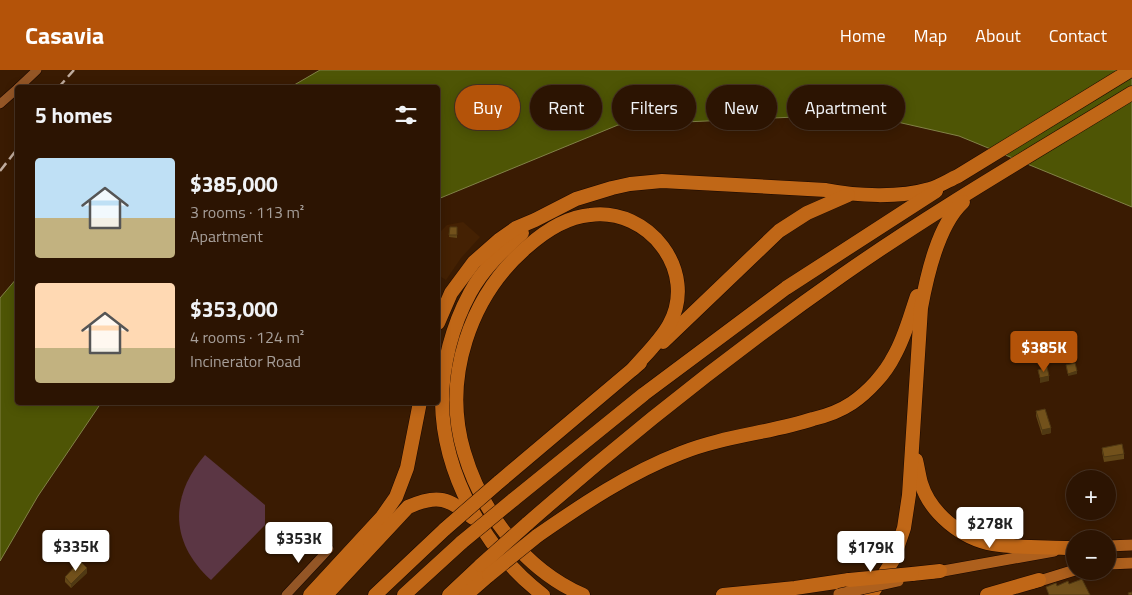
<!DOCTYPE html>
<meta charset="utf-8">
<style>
:root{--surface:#2c1402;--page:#382111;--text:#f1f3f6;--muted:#a69e99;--line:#483324;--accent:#b45309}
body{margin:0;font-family:"Titillium Web",sans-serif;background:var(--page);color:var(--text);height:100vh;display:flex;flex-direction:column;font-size:19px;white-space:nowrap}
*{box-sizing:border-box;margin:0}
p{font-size:16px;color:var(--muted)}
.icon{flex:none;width:28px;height:28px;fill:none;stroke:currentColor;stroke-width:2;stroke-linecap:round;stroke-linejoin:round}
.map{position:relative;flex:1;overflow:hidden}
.details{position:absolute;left:15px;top:15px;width:425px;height:320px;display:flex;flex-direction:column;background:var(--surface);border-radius:5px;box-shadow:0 2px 12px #0003,0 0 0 1px var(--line)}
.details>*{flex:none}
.guide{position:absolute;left:455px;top:15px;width:475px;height:45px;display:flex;gap:10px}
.fabs{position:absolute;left:1066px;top:400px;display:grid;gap:10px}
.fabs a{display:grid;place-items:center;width:50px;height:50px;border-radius:50%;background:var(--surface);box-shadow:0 2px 12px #0003,0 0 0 1px var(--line);font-size:25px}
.price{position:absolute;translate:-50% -42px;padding:0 11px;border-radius:5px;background:#fff;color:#222;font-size:16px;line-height:32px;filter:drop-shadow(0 1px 2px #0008)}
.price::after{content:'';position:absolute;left:50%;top:30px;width:15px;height:11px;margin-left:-8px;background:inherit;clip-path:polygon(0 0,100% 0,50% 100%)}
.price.selected{background:var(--accent);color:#fff}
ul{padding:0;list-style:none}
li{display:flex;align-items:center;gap:15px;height:125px;padding:0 20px}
li span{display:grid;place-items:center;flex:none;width:140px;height:100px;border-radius:5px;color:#555}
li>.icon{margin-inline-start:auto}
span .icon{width:60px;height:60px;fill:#fffc;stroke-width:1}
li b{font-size:21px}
h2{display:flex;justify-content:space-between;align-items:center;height:60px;padding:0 20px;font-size:21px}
.chip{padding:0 18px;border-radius:22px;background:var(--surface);box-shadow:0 2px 12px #0003,0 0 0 1px var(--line);font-size:18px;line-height:45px}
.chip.selected{background:var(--accent);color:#fff}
header{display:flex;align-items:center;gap:30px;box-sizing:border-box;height:70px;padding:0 25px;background:var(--accent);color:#fff}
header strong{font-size:24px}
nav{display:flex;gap:28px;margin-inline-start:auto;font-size:18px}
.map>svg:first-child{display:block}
.built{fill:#442103}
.park{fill:#5b3644}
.water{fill:#4e5505;stroke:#828247}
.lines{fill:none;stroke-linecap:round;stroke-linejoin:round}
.minor-casing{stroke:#1a0800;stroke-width:10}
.major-casing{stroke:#1a0800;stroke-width:12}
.highway-casing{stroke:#1a0800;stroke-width:15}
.minor{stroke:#945626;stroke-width:9}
.major{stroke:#ae601d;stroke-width:11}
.highway{stroke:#c06717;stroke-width:14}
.rail{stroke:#c0ac9e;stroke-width:2.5;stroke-dasharray:10 5;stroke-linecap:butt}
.major-bridge-casing{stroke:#1a0800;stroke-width:12;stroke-linecap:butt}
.highway-bridge-casing{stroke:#1a0800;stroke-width:15;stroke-linecap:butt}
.major-bridge{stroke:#ae601d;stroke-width:11}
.highway-bridge{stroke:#c06717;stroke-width:14}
.wall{fill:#624617}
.shaded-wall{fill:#503913}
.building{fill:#72511b;stroke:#503913}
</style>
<header>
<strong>Casavia</strong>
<nav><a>Home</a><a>Map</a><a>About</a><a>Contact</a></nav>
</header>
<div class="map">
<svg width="1132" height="525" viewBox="0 0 1132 525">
<rect width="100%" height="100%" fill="#3a1b02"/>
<path class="built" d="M 463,152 L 480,167 L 461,188 L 446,210 L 438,205 L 438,164 L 447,155 Z"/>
<path class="park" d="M 205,385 L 265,435 L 265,455 L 211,510 C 170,473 169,427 205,385 Z"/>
<g class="water">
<path d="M 320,0 L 1132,0 L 1132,137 L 959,66 L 862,44 L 618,55 L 438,129 L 438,18 L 289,18 Z"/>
<path d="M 17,208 L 18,332 L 101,333 L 38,426 L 0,491 L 0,228 Z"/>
</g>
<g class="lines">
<defs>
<g id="minor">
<path d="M 18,18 L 37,0"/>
<path d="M 0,34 L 18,18"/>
<path d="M 286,525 L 329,479"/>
</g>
<g id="major">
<path d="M 1108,476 L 1132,475"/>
<path d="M 1108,494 L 1132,493"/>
<path d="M 932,503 L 1054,481"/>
<path d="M 1033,513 L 1075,500"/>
</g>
<g id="highway">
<path d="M 522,163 C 502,181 483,199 470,223 C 452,256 442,295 442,332 C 443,404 486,482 543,525"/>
<path d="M 438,253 L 451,223 L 474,192 L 499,170 L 516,158 L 535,150 L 576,129 L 612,118 L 630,114 L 662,111 L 826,120 C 857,126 899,128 930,119 C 940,116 949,110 958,106 L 1131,0"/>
<path d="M 663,272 L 779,161 L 807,143 L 848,125"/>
<path d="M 916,390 C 918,398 919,406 921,413 C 930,443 962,469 993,474 C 1018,478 1045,477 1070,478"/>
<path d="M 499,412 L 640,293"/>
<path d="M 513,430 L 644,324 L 786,218 L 936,121"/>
<path d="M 527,454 C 628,365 734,281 844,204 C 937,139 1036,82 1132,23"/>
<path d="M 537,466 C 583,434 629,403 681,383 C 723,366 770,363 813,349 C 826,346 840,341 852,333 C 868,322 885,304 894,286 C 905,267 910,246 917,226"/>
<path d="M 912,504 L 940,501"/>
<path d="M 310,525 L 382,447 L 396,427 L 407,398 L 420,332"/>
<path d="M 326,525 L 408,437 C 439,423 448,429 473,448"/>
<path d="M 375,525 L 445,459"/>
<path d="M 404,525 L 462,472"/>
<path d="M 449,525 L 481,495"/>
<path d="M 466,525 L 489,505"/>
<path d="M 583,525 C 524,499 482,443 464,382 C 442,308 470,226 527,177 C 545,161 567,147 590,145 C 648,137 699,201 669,255 C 660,271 645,285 633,299"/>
<path d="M 723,525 L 795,518 L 849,510"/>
<path d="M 871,525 L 893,490 L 904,458 L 909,425 L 921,238 C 927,205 938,155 963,132"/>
<path d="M 987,525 L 1039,510"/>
</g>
</defs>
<use href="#minor" class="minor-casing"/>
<use href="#major" class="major-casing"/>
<use href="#highway" class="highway-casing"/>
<use href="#minor" class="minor"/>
<use href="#major" class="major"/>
<use href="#highway" class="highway"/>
<g class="rail">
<path d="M 58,18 L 74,0"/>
<path d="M 0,101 L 18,78"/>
</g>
<defs>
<path id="major-bridge" d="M 839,524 L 898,511"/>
<g id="highway-bridge">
<path d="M 445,459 L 499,412"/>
<path d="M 462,472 L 513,430"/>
<path d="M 481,495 L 527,454"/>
<path d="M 489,505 L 537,466"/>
<path d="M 849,510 L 912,504"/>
</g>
</defs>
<use href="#major-bridge" class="major-bridge-casing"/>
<use href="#highway-bridge" class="highway-bridge-casing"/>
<use href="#major-bridge" class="major-bridge"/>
<use href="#highway-bridge" class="highway-bridge"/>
</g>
<g class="wall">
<path d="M 450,157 L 457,157 L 457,168 L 449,167 Z"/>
<path d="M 1036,341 L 1051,363 L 1042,365 L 1036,346 Z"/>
<path d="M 1102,378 L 1124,384 L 1124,389 L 1104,392 L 1102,382 Z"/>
<path d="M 87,503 L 71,518 L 65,512 L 65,507 Z"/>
</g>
<g class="shaded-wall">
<path d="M 1077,301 L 1077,304 L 1068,306 L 1068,304 Z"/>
<path d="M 1049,306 L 1049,311 L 1040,313 L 1040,308 Z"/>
<path d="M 1051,358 L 1051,363 L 1042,365 L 1042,360 Z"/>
<path d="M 87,498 L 87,503 L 71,518 L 71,514 Z"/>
</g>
<g class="building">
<path d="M 450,157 L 457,157 L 457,165 L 449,165 Z"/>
<path d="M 1075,293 L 1077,301 L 1068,304 L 1066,295 Z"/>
<path d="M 1047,297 L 1049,306 L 1040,308 L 1038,300 Z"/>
<path d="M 1045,339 L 1051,358 L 1042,360 L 1036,341 Z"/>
<path d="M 1122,374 L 1124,384 L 1104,387 L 1102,378 Z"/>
<path d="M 80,491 L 87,498 L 71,514 L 65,507 Z"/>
<path d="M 1082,509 L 1090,525 L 1049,525 L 1046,517 L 1056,513 L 1057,516 L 1068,511 L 1069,514 Z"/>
<path d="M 1132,522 L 1132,525 L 1129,525 L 1128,523 Z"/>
</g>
</svg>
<div class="fabs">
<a>+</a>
<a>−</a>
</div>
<b class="price selected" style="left:1044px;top:303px">$385K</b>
<b class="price" style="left:990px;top:479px">$278K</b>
<b class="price" style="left:299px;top:494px">$353K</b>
<b class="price" style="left:76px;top:502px">$335K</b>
<b class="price" style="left:871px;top:503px">$179K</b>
<div class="guide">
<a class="chip selected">Buy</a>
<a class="chip">Rent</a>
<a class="chip">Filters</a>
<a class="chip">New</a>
<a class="chip">Apartment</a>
</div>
<section class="details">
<h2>5 homes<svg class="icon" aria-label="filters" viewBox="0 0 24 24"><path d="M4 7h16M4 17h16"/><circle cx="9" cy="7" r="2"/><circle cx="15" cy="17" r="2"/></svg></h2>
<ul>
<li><span style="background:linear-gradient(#bfe0f5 60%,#c2b280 0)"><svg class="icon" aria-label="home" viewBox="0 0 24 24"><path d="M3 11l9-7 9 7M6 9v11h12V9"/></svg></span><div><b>$385,000</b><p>3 rooms · 113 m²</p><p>Apartment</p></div></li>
<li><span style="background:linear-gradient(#ffd9b3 65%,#c2b280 0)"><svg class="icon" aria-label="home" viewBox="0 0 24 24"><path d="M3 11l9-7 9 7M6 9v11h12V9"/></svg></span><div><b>$353,000</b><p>4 rooms · 124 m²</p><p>Incinerator Road</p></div></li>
</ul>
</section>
</div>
